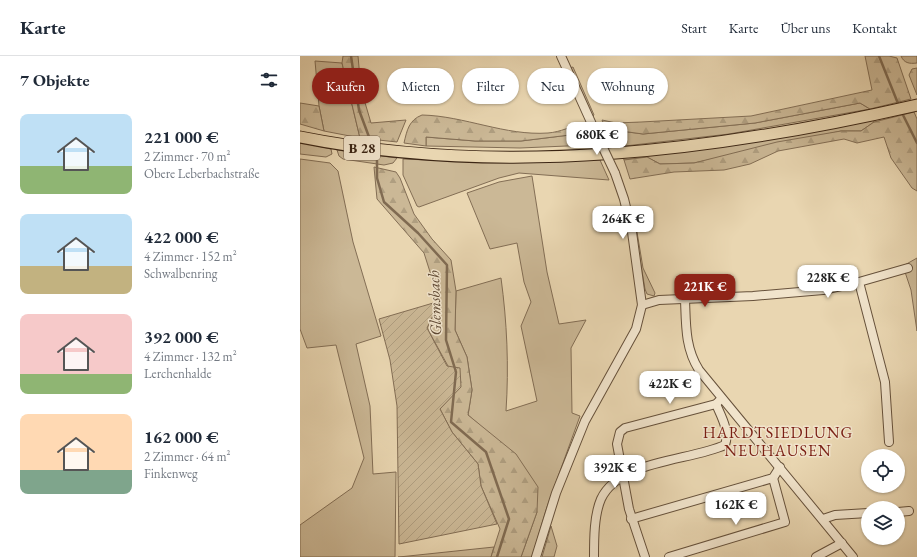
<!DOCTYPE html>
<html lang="de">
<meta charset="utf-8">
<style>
:root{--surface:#fff;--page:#f6f6f7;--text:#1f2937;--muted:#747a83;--line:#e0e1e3;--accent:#8f2418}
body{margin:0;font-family:"EB Garamond",serif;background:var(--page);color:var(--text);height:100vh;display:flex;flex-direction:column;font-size:15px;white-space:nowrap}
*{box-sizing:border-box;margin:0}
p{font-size:13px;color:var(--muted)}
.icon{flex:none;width:22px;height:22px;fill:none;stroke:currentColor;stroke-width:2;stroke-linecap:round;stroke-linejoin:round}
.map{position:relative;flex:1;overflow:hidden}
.drawer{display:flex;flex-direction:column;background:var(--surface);width:300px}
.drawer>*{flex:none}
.banner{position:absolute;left:12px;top:12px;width:380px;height:36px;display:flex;gap:8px}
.fabs{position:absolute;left:561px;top:393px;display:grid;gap:8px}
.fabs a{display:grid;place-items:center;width:44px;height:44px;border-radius:50%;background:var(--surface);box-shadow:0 1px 3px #0004;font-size:20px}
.price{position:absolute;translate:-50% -34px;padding:0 9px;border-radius:8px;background:#fff;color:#222;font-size:13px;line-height:26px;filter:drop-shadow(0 1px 2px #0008)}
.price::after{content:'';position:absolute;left:50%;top:24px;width:12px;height:9px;margin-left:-6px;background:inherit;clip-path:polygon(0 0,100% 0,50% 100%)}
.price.selected{background:var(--accent);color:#fff}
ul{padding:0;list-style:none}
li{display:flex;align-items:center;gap:12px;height:100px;padding:0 20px}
li span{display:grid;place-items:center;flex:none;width:112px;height:80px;border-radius:8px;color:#555}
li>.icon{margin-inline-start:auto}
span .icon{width:48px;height:48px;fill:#fffc;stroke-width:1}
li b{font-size:17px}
h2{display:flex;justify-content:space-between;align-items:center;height:48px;padding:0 20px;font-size:17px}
.chip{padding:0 14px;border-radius:18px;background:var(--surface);box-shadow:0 1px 3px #0004;font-size:14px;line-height:36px}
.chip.selected{background:var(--accent);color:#fff}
header{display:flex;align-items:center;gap:24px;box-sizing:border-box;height:56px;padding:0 20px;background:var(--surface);border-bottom:1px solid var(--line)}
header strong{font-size:19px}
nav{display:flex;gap:22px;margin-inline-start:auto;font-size:14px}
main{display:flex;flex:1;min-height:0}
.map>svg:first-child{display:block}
.grass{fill:#cbb896;stroke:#836e55}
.forest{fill:url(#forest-firs);stroke:#836e55}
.garden{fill:url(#garden-furrows);stroke:#836e55}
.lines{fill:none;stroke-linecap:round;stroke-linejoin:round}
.stream{stroke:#806b52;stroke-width:2.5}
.minor-casing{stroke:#66513b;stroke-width:10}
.major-casing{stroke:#3b2514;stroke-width:13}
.minor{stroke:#f1e4cc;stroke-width:8}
.major{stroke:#e9d6b1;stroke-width:11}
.minor-bridge-casing{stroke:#66513b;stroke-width:10;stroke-linecap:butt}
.minor-bridge{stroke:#f1e4cc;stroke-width:8}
.labels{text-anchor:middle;stroke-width:3;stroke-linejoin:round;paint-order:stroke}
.shield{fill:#f1e4cc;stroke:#725e4b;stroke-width:1}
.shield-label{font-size:14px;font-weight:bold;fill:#3b2514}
.water-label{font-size:16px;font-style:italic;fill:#5e4833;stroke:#f1e4cc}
.neighbourhood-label{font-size:16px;letter-spacing:1px;fill:#7a1f14;stroke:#f1e4cc}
</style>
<header>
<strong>Karte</strong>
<nav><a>Start</a><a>Karte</a><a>Über uns</a><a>Kontakt</a></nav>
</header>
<main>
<section class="drawer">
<h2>7 Objekte<svg class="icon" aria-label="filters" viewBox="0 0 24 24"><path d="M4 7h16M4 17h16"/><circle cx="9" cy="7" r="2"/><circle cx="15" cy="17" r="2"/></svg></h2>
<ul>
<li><span style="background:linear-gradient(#bfe0f5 65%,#8fb573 0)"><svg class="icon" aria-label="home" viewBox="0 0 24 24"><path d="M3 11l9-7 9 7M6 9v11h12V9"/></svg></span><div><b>221 000 €</b><p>2 Zimmer · 70 m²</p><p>Obere Leberbachstraße</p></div></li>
<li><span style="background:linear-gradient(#bfe0f5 65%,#c2b280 0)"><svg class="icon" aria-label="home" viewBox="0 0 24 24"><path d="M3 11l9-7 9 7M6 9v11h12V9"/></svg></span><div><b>422 000 €</b><p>4 Zimmer · 152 m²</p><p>Schwalbenring</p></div></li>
<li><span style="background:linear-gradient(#f6c9c9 75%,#8fb573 0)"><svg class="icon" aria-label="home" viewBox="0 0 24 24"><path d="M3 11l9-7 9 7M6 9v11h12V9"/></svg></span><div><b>392 000 €</b><p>4 Zimmer · 132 m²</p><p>Lerchenhalde</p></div></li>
<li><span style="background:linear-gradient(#ffd9b3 70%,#7fa58c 0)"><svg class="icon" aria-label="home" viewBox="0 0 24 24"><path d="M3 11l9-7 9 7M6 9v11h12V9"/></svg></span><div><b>162 000 €</b><p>2 Zimmer · 64 m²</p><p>Finkenweg</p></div></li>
</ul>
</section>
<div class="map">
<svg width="617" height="501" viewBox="0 0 617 501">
<defs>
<pattern id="forest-firs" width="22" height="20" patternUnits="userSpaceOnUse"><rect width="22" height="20" fill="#cbb896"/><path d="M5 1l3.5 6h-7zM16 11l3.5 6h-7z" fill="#af9e80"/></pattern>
<pattern id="garden-furrows" width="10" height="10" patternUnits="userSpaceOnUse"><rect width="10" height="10" fill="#cbb896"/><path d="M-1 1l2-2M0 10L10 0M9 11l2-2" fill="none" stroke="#af9e80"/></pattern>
</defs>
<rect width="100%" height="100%" fill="#e9d6b1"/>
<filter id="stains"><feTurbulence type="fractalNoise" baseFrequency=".005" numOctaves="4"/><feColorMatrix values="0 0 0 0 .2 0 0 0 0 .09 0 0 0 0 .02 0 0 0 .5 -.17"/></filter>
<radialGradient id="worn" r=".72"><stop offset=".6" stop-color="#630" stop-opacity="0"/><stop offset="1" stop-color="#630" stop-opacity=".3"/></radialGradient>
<g class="grass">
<path d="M 15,5 L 42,7 L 60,82 L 24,75 L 19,50 Z"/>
<path d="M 273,11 L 294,59 L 293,60 L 291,60 L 269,12 Z"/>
<path d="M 560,47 L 570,53 L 429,78 L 316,91 L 306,73 L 343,78 L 455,67 Z"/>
<path d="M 573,63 L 574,66 L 561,75 L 541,75 L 394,107 L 360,108 L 347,101 L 324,104 L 322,99 Z"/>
<path d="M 286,77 L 290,89 L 220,92 L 126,90 L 126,81 L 175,85 L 221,85 Z"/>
<path d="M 0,86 L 31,93 L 32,98 L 26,101 L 0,98 Z"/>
<path d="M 37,94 L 97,102 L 93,107 L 84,109 L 43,103 L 39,100 Z"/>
<path d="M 0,103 L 30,107 L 38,115 L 53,186 L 81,280 L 56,288 L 70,350 L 73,418 L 96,416 L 95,501 L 0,501 L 0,469 L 52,432 L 64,402 L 36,289 L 7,292 L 0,273 Z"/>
<path d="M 103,103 L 177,106 L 300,104 L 309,124 L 219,117 L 199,122 L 119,151 L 117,150 L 103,119 Z"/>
<path d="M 232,120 L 247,216 L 259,268 L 286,264 L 271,292 L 272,357 L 280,360 L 247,451 L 232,501 L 221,501 L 237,456 L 189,377 L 168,359 L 172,334 L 167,301 L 155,274 L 156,235 L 201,222 C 207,266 209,310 206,355 L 237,345 L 221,270 L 231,246 L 224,226 L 217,187 L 190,193 L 167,137 L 199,126 Z"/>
<path d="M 335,174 L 337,176 L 343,212 L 355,237 L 354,240 L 347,238 L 345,233 Z"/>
<path d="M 617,202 L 617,275 L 611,234 L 603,210 Z"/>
<path d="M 194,491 L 191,501 L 98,501 L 99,501 Z"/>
</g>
<g class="forest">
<path d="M 43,0 L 58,0 L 61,33 L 71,67 L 106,64 L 97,86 L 60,82 L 42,7 Z"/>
<path d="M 565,0 L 589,0 L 597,2 L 611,43 L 570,53 L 560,47 L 455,67 L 343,78 L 306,73 L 302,64 L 316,67 L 341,66 L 451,60 L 572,34 Z"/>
<path d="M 601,0 L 617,0 L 617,7 C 609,8 604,7 601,0 Z"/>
<path d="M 617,12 L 617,39 L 609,19 L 612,13 Z"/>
<path d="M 0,47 L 19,50 L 24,75 L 0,68 Z"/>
<path d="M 614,56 L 617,63 L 617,135 L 612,132 L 591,102 L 584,81 L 557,87 L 544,83 L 478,95 L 450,108 L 424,114 L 374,116 L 330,123 L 324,104 L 347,101 L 360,108 L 394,107 L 477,86 L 541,75 L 561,75 L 574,66 Z"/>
<path d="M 122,59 C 165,60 205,80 248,77 C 261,76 271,70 284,68 L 286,77 L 221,85 L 175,85 L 126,81 L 126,90 L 104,87 C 107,74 109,64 122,59 Z"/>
<path d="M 74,111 L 96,116 L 100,122 L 114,158 L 132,183 L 151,204 L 156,235 L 155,274 L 167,301 L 172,334 L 168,359 L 216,398 L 238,431 L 237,456 L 221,501 L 191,501 L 200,473 L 181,430 L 178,408 L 152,376 L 140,353 L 148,310 L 127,272 L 140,245 L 140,234 L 131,219 L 124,197 L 77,143 Z"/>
<path d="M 251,470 L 257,490 L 254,501 L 242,501 Z"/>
</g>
<path class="garden" d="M 140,245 L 127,272 L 147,310 L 160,312 L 161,331 L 140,353 L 152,376 L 178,408 L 181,430 L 197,468 L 99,488 L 97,350 L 90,304 L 79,263 Z"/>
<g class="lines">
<g class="stream">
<path d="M 51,0 L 59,54 L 72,89"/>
<path d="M 579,0 L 599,50"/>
<path d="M 601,55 L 617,87"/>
<path d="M 75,96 L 77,101 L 77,122 L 84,146 L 118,177 L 147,209 L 146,284 L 156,316 L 151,366 L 186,396 L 209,463 L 197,501"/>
</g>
<defs>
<g id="minor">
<path d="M 261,0 L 295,75"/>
<path d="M 559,226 L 585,326 L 589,386"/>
<path d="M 385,243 C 386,269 385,292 399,314 L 553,501"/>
<path d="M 342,249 L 359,244 L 453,240 L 523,234 L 559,226 L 608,212"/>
<path d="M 598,456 L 609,455"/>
<path d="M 331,463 L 473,422 L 480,411"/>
<path d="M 523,463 L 535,459 L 568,457"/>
<path d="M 236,501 L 256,437 L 285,365 L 336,273 L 342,249 L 332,176 L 324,143 L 315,117"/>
<path d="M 294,501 C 294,483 294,459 301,443 C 319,404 390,405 425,389 C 430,375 421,360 416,348"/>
<path d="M 345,501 L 329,453 L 317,388 L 320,376 L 325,372 L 416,348 L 420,344"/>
<path d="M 369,501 L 485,466 L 473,422"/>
<path d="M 516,501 L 542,487"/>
</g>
<path id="major" d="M 0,81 C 204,122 416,95 617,49"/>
</defs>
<use href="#minor" class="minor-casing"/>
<use href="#major" class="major-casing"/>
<use href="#minor" class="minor"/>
<use href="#major" class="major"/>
<defs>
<path id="minor-bridge" d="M 295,75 L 315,117"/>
</defs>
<use href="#minor-bridge" class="minor-bridge-casing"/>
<use href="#minor-bridge" class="minor-bridge"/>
</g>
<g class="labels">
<rect class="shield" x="44" y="80" width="36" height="24" rx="3"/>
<g class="shield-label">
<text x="62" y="97">B 28</text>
</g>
<g class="water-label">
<text transform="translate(134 247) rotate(-92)" y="6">Glemsbach</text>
</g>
<g class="neighbourhood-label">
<text x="478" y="382">HARDTSIEDLUNG<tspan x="478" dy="18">NEUHAUSEN</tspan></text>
</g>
</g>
<rect width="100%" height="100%" filter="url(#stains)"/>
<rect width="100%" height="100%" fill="url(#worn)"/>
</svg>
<div class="fabs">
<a><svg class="icon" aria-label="locate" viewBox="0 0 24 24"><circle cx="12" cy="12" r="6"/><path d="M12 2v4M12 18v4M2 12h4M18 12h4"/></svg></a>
<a><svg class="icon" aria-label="layers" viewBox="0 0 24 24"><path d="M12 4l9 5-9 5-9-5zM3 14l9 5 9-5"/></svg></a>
</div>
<b class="price" style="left:297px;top:100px">680K €</b>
<b class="price" style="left:323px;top:184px">264K €</b>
<b class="price" style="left:528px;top:243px">228K €</b>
<b class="price selected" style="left:405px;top:252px">221K €</b>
<b class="price" style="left:370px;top:349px">422K €</b>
<b class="price" style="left:315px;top:433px">392K €</b>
<b class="price" style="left:436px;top:470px">162K €</b>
<div class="banner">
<a class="chip selected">Kaufen</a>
<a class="chip">Mieten</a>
<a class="chip">Filter</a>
<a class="chip">Neu</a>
<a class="chip">Wohnung</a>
</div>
</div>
</main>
